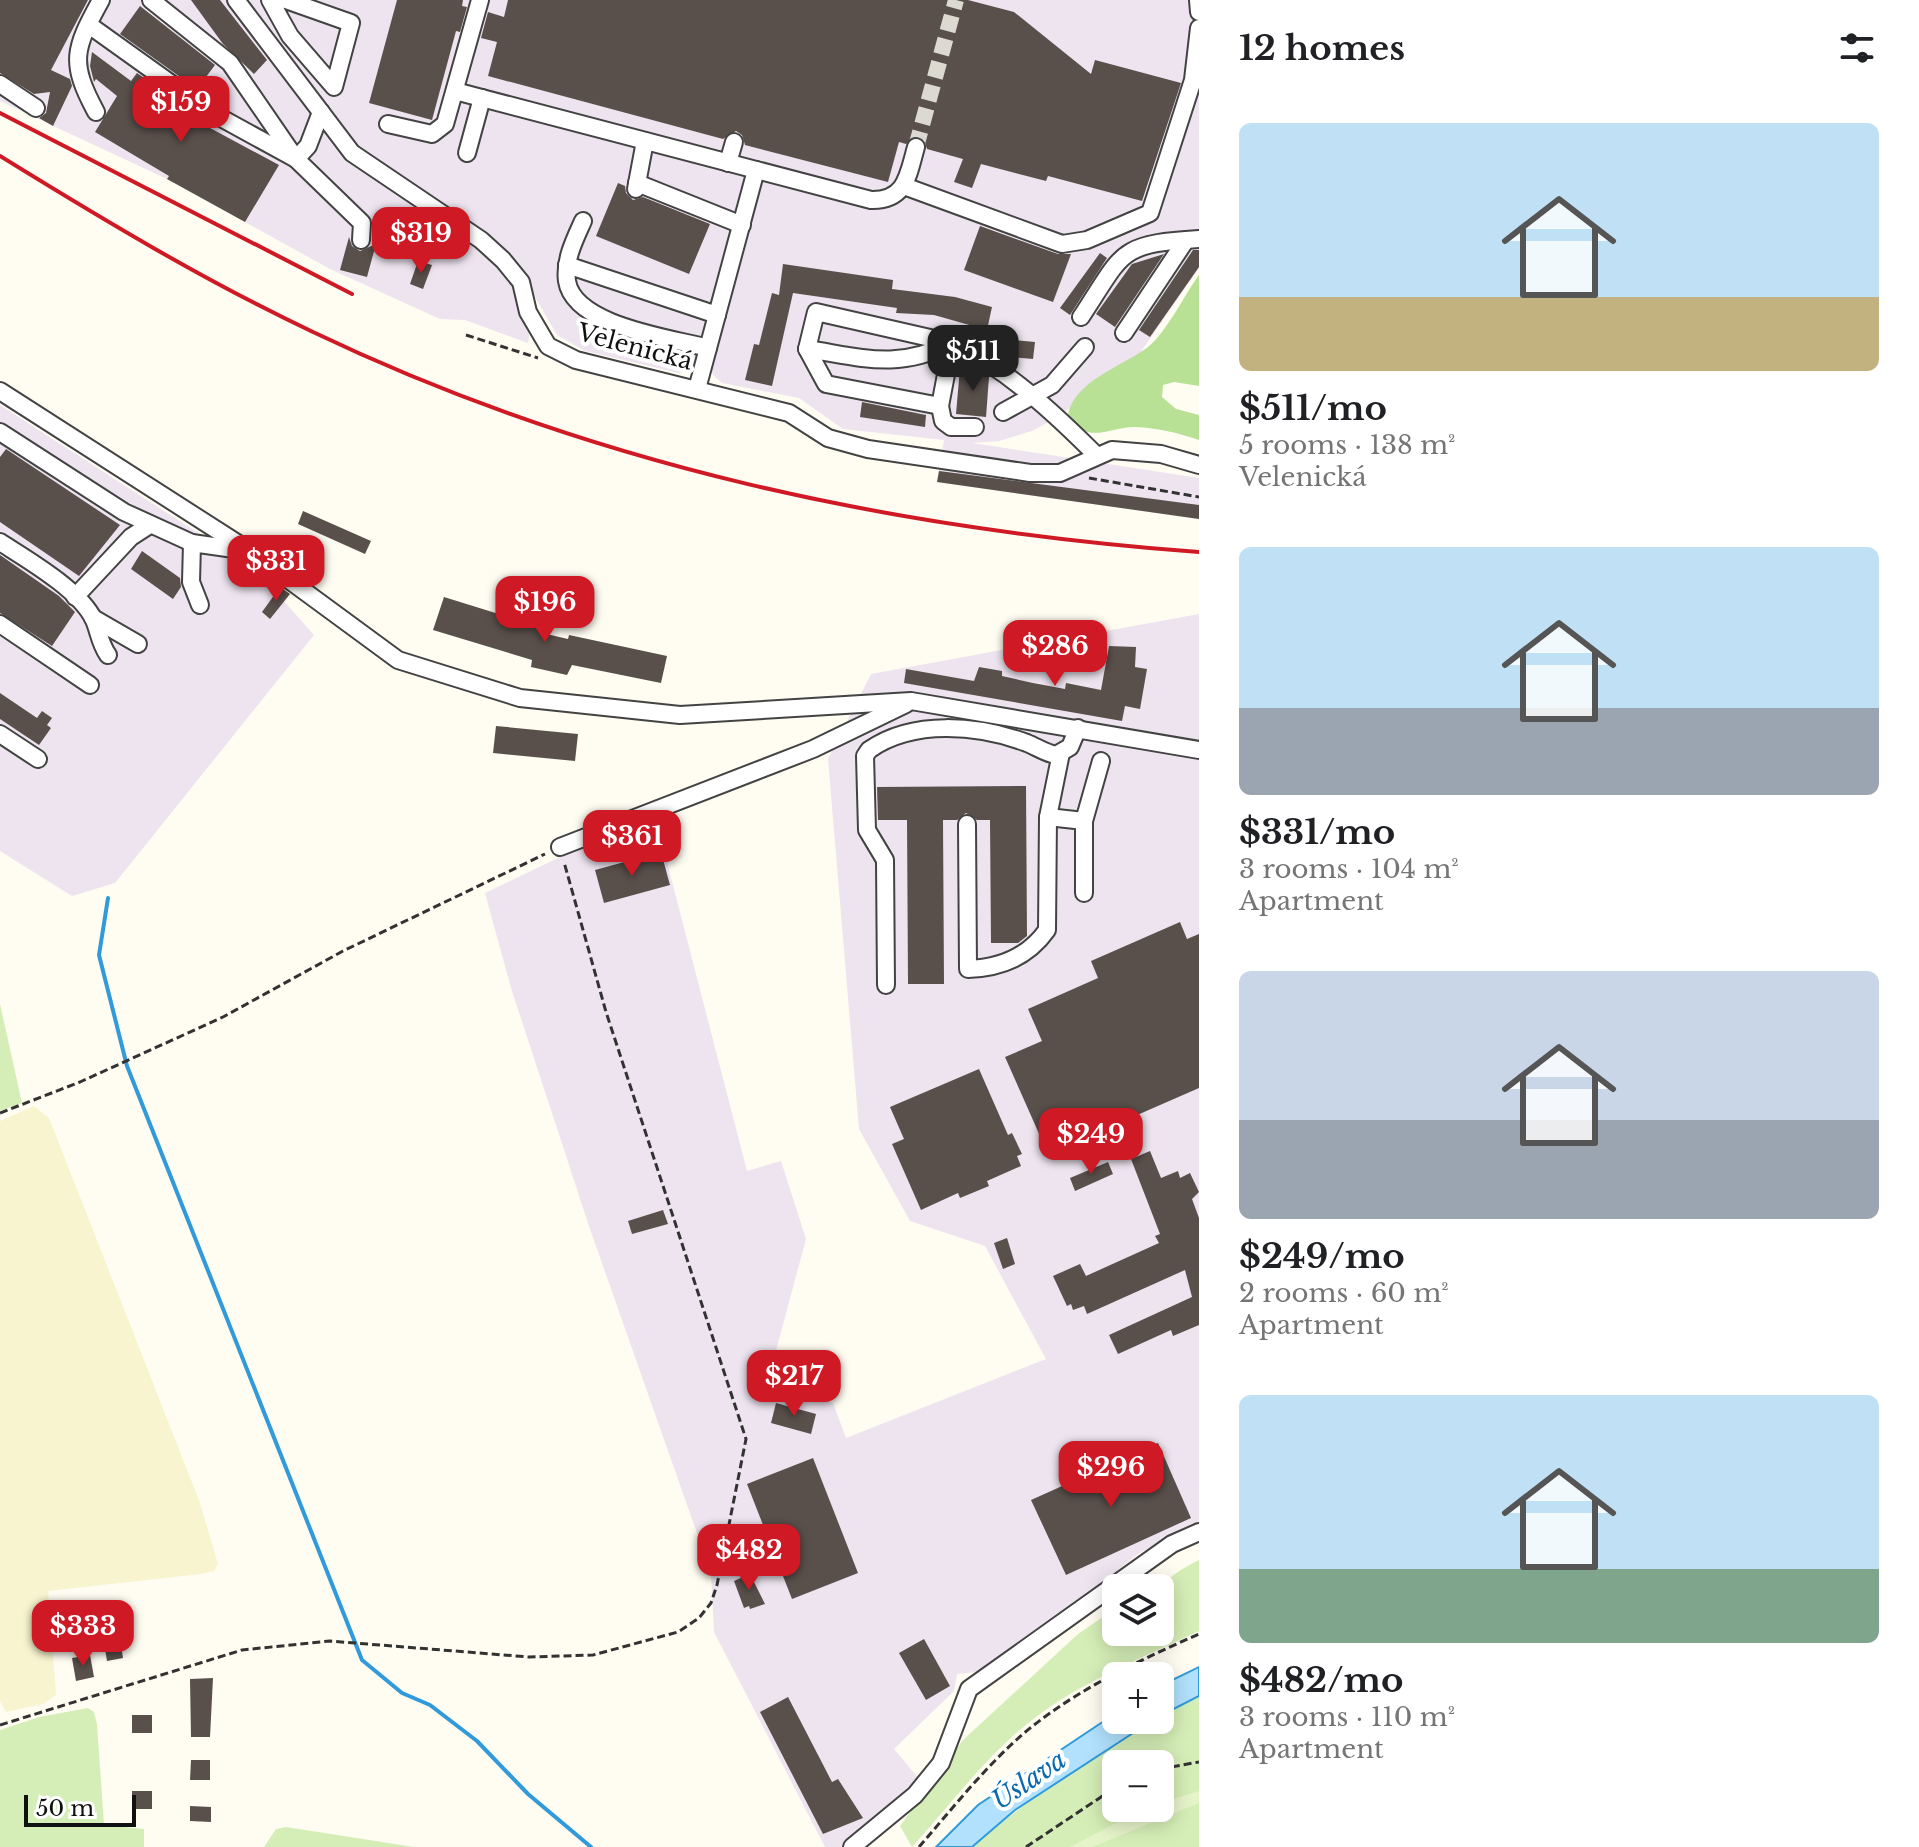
<!DOCTYPE html>
<meta charset="utf-8">
<style>
:root{--surface:#fff;--page:#f2f2f2;--text:#202124;--muted:#757577;--accent:#cf1924}
body{margin:0;font-family:"Libre Baskerville",serif;background:var(--page);color:var(--text);height:100vh;display:flex;flex-direction:column;font-size:30px;white-space:nowrap}
*{box-sizing:border-box;margin:0}
p{font-size:26px;color:var(--muted)}
.icon{flex:none;width:44px;height:44px;fill:none;stroke:currentColor;stroke-width:2;stroke-linecap:round;stroke-linejoin:round}
.map{position:relative;flex:1;overflow:hidden}
.drawer{display:flex;flex-direction:column;background:var(--surface);width:720px}
.drawer>*{flex:none}
.buttons{position:absolute;left:1102px;top:1574px;display:grid;gap:16px}
.buttons a{display:grid;place-items:center;width:72px;height:72px;border-radius:12px;background:var(--surface);box-shadow:0 4px 20px #0003;font-size:40px}
.scale{position:absolute;left:24px;bottom:20px;width:112px;box-sizing:border-box;padding-left:8px;border:4px solid #101010;border-top:0;font-size:22px;line-height:28px;white-space:nowrap;color:#101010;-webkit-text-stroke:6px #fff;paint-order:stroke}
.price{position:absolute;translate:-50% -68px;padding:0 18px;border-radius:16px;background:var(--accent);color:#fff;font-size:26px;line-height:52px;filter:drop-shadow(0 2px 4px #0008)}
.price::after{content:'';position:absolute;left:50%;top:48px;width:24px;height:18px;margin-left:-12px;background:inherit;clip-path:polygon(0 0,100% 0,50% 100%)}
.price.active{background:#222;color:#fff}
ul{padding:0;list-style:none}
li{display:grid;align-content:center;gap:16px;height:424px;padding:0 40px}
li span{display:grid;place-items:center;height:248px;border-radius:12px;color:#555}
li>.icon{margin-inline-start:auto}
span .icon{width:144px;height:144px;fill:#fffc;stroke-width:1}
li b{font-size:34px}
h2{display:flex;justify-content:space-between;align-items:center;height:96px;padding:0 40px;font-size:34px}
main{display:flex;flex:1;min-height:0}
.map>svg:first-child{display:block}
.industrial{fill:#ede4ef}
.farmland{fill:#f8f4cf}
.green{fill:#d5eeb7;fill-rule:evenodd}
.forest{fill:#b8e195}
.pitch{fill:#e6f4ca}
.water{fill:#b1e1fc;stroke:#319ada;stroke-width:2}
.lines{fill:none;stroke-linecap:round;stroke-linejoin:round}
.stream{stroke:#319ada;stroke-width:4}
.building{fill:#5a504b}
.minor-tunnel{stroke:#dbd9d0;stroke-width:16;stroke-dasharray:16 8;stroke-linecap:butt}
.minor-casing{stroke:#434343;stroke-width:20}
.path{stroke:#323232;stroke-width:3;stroke-dasharray:8 4;stroke-linecap:butt}
.minor{stroke:#fff;stroke-width:16}
.rail{stroke:#cf1924;stroke-width:4}
.labels{text-anchor:middle;stroke-width:8;stroke-linejoin:round;paint-order:stroke}
.street-label{font-size:24px;fill:#101010;stroke:#fff}
.water-label{font-size:26px;font-style:italic;fill:#0b6aaf;stroke:#fff}
</style>
<main>
<div class="map">
<svg width="1199" height="1847" viewBox="0 0 1199 1847">
<rect width="100%" height="100%" fill="#fffcf2"/>
<g class="industrial">
<path d="M 0,0 L 1199,0 L 1199,268 L 1138,356 L 1058,417 L 1032,431 L 999,441 L 972,443 L 1199,478 L 1199,519 L 937,482 L 944,440 L 843,429 L 799,398 L 722,383 L 713,375 L 710,366 L 697,363 L 687,371 L 679,373 L 585,351 L 557,335 L 535,297 L 528,343 L 465,320 L 440,319 L 330,269 L 167,179 L 0,101 Z"/>
<path d="M 0,405 L 257,571 L 314,635 L 115,883 L 72,896 L 0,851 Z"/>
<path d="M 1199,614 L 1199,1525 L 1141,1552 L 987,1671 L 957,1674 L 954,1691 L 894,1749 L 920,1780 L 840,1847 L 825,1847 L 714,1632 L 711,1573 L 590,1229 L 511,988 L 485,893 L 654,812 L 747,1171 L 781,1161 L 806,1239 L 767,1384 L 833,1403 L 846,1438 L 1046,1359 L 985,1246 L 910,1221 L 859,1129 L 828,759 L 871,674 Z"/>
</g>
<path class="farmland" d="M 34,1106 L 49,1118 L 200,1503 L 218,1564 L 214,1571 L 201,1574 L 48,1591 L 56,1695 L 43,1704 L 6,1712 L 0,1701 L 0,1121 Z"/>
<g class="green">
<path d="M 0,1004 L 22,1103 L 0,1111 Z"/>
<path d="M 1199,1560 L 1199,1631 C 1144,1657 1085,1680 1036,1717 C 989,1752 952,1803 912,1847 L 900,1826 L 963,1740 L 1078,1634 L 1116,1608 L 1116,1632 L 1160,1632 C 1160,1587 1157,1581 1199,1560 Z"/>
<path d="M 1199,1696 L 1199,1847 L 972,1847 C 1042,1787 1121,1735 1199,1696 ZM 1116,1764 L 1160,1764 L 1160,1808 L 1116,1808 Z"/>
<path d="M 88,1708 L 94,1712 L 97,1724 L 104,1825 L 144,1829 L 144,1847 L 0,1847 L 0,1730 L 39,1717 Z"/>
<path d="M 286,1827 L 414,1847 L 264,1847 L 276,1829 Z"/>
</g>
<path class="forest" d="M 1199,275 L 1199,386 L 1174,382 L 1163,385 L 1162,397 L 1176,409 L 1199,415 L 1199,440 C 1179,433 1157,428 1136,427 C 1110,426 1087,447 1068,415 C 1074,381 1123,366 1148,347 C 1166,333 1185,294 1199,275 Z"/>
<path class="pitch" d="M 1199,1791 L 1199,1803 L 1092,1847 L 1070,1847 L 1135,1813 L 1160,1808 L 1160,1803 Z"/>
<g class="water">
<path d="M 1199,1667 L 1199,1696 L 1160,1716 L 1160,1686 Z"/>
<path d="M 1116,1713 L 1116,1720 L 1153,1720 L 1015,1810 L 972,1847 L 936,1847 L 978,1805 Z"/>
</g>
<g class="lines">
<path class="stream" d="M 108,898 L 99,955 L 127,1066 L 362,1660 L 402,1693 L 430,1705 L 477,1741 L 528,1794 L 591,1847"/>
</g>
<g class="building">
<path d="M 0,0 L 88,0 L 51,70 L 70,79 L 72,86 L 53,126 L 39,118 L 46,113 L 50,92 L 34,94 L 0,73 Z"/>
<path d="M 191,0 L 220,0 L 267,60 L 254,74 L 223,44 Z"/>
<path d="M 397,0 L 463,0 L 462,6 L 467,7 L 460,32 L 456,31 L 432,120 L 369,103 Z"/>
<path d="M 508,0 L 968,0 L 1014,12 L 1091,74 L 1095,60 L 1181,83 L 1142,201 L 1048,176 L 1046,181 L 981,164 L 972,188 L 954,182 L 963,159 L 927,149 L 924,140 L 918,136 L 906,144 L 899,142 L 888,182 L 745,145 L 742,135 L 736,131 L 723,139 L 488,76 L 497,42 L 481,38 L 488,12 L 504,17 Z"/>
<path d="M 140,6 L 215,65 L 197,89 L 120,34 Z"/>
<path d="M 92,52 L 131,81 L 137,73 L 189,110 L 186,115 L 279,165 L 245,222 L 167,179 L 169,176 L 95,132 L 117,96 L 96,79 L 94,82 L 90,66 Z"/>
<path d="M 618,183 L 625,186 L 626,193 L 633,200 L 643,197 L 710,224 L 689,274 L 596,236 Z"/>
<path d="M 403,217 L 424,225 L 415,247 L 395,239 Z"/>
<path d="M 980,226 L 1058,254 L 1071,254 L 1053,302 L 964,270 Z"/>
<path d="M 349,237 L 352,246 L 360,251 L 376,244 L 367,277 L 340,270 Z"/>
<path d="M 1193,250 L 1199,250 L 1199,267 L 1150,337 L 1139,330 Z"/>
<path d="M 1100,253 L 1107,258 L 1070,315 L 1060,308 Z"/>
<path d="M 1164,254 L 1115,327 L 1096,314 L 1132,264 Z"/>
<path d="M 418,261 L 432,265 L 423,289 L 410,284 Z"/>
<path d="M 783,264 L 893,280 L 892,289 L 955,297 L 992,307 L 987,330 L 934,315 L 896,313 L 897,308 L 793,293 L 772,386 L 745,380 L 754,344 L 759,345 L 772,293 L 779,295 Z"/>
<path d="M 1013,340 L 1035,342 L 1033,359 L 1011,357 Z"/>
<path d="M 960,368 L 978,370 L 989,377 L 986,417 L 956,414 Z"/>
<path d="M 862,402 L 926,415 L 925,427 L 860,417 Z"/>
<path d="M 6,449 L 120,525 L 79,576 L 0,522 L 0,457 Z"/>
<path d="M 939,471 L 1199,505 L 1199,519 L 937,482 Z"/>
<path d="M 303,511 L 371,541 L 365,554 L 298,524 Z"/>
<path d="M 142,551 L 180,578 L 181,587 L 173,599 L 131,569 Z"/>
<path d="M 0,555 L 59,596 L 75,612 L 52,646 L 0,613 Z"/>
<path d="M 280,587 L 290,594 L 270,619 L 262,612 Z"/>
<path d="M 444,597 L 537,626 L 543,628 L 542,633 L 568,639 L 569,635 L 667,656 L 661,683 L 572,665 L 567,675 L 531,667 L 532,660 L 433,630 Z"/>
<path d="M 1109,646 L 1136,647 L 1135,667 L 1147,669 L 1140,709 L 1125,706 L 1122,721 L 904,683 L 906,669 L 974,681 L 979,667 L 1002,671 L 1002,676 L 1033,683 L 1065,689 L 1066,683 L 1101,690 Z"/>
<path d="M 0,693 L 37,718 L 42,711 L 52,718 L 47,725 L 51,728 L 39,745 L 0,719 Z"/>
<path d="M 496,726 L 578,734 L 575,761 L 493,753 Z"/>
<path d="M 1026,786 L 1027,936 L 1018,943 L 991,943 L 990,820 L 977,820 L 966,813 L 957,820 L 943,820 L 944,984 L 908,984 L 907,820 L 878,820 L 877,787 Z"/>
<path d="M 661,852 L 670,885 L 604,903 L 595,870 Z"/>
<path d="M 1180,922 L 1187,939 L 1199,934 L 1199,1088 L 1048,1154 L 1005,1057 L 1042,1041 L 1028,1009 L 1098,978 L 1091,961 Z"/>
<path d="M 979,1069 L 1008,1135 L 1012,1133 L 1022,1154 L 1017,1156 L 1021,1166 L 987,1181 L 989,1186 L 960,1198 L 958,1193 L 921,1210 L 892,1144 L 904,1139 L 890,1107 Z"/>
<path d="M 1150,1151 L 1161,1178 L 1178,1171 L 1180,1178 L 1190,1173 L 1199,1192 L 1192,1199 L 1199,1218 L 1199,1325 L 1173,1336 L 1171,1330 L 1118,1354 L 1109,1335 L 1192,1297 L 1185,1270 L 1087,1314 L 1084,1306 L 1073,1310 L 1071,1304 L 1067,1306 L 1053,1276 L 1080,1264 L 1086,1276 L 1159,1243 L 1155,1236 L 1160,1234 L 1131,1159 Z"/>
<path d="M 1108,1162 L 1113,1174 L 1075,1191 L 1070,1178 Z"/>
<path d="M 663,1210 L 668,1224 L 632,1234 L 628,1221 Z"/>
<path d="M 1007,1238 L 1015,1264 L 1003,1269 L 994,1243 Z"/>
<path d="M 776,1403 L 816,1414 L 811,1434 L 771,1423 Z"/>
<path d="M 1158,1443 L 1191,1518 L 1066,1575 L 1031,1500 Z"/>
<path d="M 813,1458 L 858,1573 L 792,1599 L 747,1484 Z"/>
<path d="M 750,1574 L 765,1604 L 750,1609 L 749,1606 L 744,1608 L 734,1581 Z"/>
<path d="M 120,1639 L 123,1658 L 107,1661 L 104,1643 Z"/>
<path d="M 924,1639 L 950,1686 L 926,1700 L 899,1653 Z"/>
<path d="M 90,1655 L 94,1677 L 76,1681 L 72,1658 Z"/>
<path d="M 213,1678 L 210,1737 L 191,1737 L 190,1679 Z"/>
<path d="M 788,1697 L 832,1782 L 838,1779 L 863,1818 L 823,1834 L 760,1712 Z"/>
<rect x="132" y="1715" width="20" height="18"/>
<path d="M 191,1760 L 210,1760 L 210,1780 L 190,1780 Z"/>
<rect x="132" y="1791" width="20" height="18"/>
<path d="M 190,1806 L 211,1807 L 211,1822 L 190,1821 Z"/>
</g>
<g class="lines">
<path class="minor-tunnel" d="M 916,147 L 956,0"/>
<defs>
<g id="minor">
<path d="M 151,0 L 230,63 L 296,159 L 362,223 L 361,240"/>
<path d="M 236,0 L 352,153 L 481,240 L 503,260 L 521,282 L 528,312 L 548,346 L 576,360 L 789,413 L 828,438 L 868,449 L 1030,473 L 1060,473 L 1112,450 L 1161,454 L 1199,465"/>
<path d="M 270,0 L 290,36 L 334,87 L 351,23 L 286,0"/>
<path d="M 1198,0 L 1199,12"/>
<path d="M 89,25 L 212,113 L 296,159 L 308,146 L 321,112"/>
<path d="M 0,84 L 36,108"/>
<path d="M 455,91 L 871,200 C 906,201 908,175 916,147"/>
<path d="M 96,112 C 69,62 74,49 101,0"/>
<path d="M 388,124 L 432,134 L 445,124 L 480,0"/>
<path d="M 467,153 L 482,98"/>
<path d="M 728,163 L 734,142"/>
<path d="M 637,183 L 742,225"/>
<path d="M 904,186 L 1062,244 L 1087,240 L 1150,213 L 1193,80 L 1199,28"/>
<path d="M 636,189 L 645,141"/>
<path d="M 583,221 C 575,239 564,260 567,281 C 574,326 671,338 708,348"/>
<path d="M 567,265 L 717,315"/>
<path d="M 1081,317 C 1124,252 1117,244 1199,239"/>
<path d="M 1124,333 L 1186,240"/>
<path d="M 952,343 L 940,406 L 826,384 L 807,349 L 816,312 L 952,343 C 1006,368 1054,413 1096,455"/>
<path d="M 807,349 C 865,358 897,370 952,343"/>
<path d="M 697,389 L 756,170"/>
<path d="M 0,391 L 251,552 L 398,660 L 520,698 L 680,715 L 911,701 L 1199,750"/>
<path d="M 940,406 L 943,421 L 951,427 L 975,427"/>
<path d="M 1003,412 L 1052,385 L 1085,347"/>
<path d="M 0,432 L 124,512 L 192,543"/>
<path d="M 0,542 C 28,560 80,590 94,620 C 99,632 100,644 108,655"/>
<path d="M 75,597 L 131,537 L 148,526"/>
<path d="M 200,605 L 191,582 L 192,543 L 241,550"/>
<path d="M 93,618 L 138,644"/>
<path d="M 0,624 L 90,685"/>
<path d="M 0,734 L 38,759"/>
<path d="M 1048,817 L 1084,821"/>
<path d="M 967,824 L 968,969 C 999,968 1028,957 1047,930 L 1048,817 L 1061,753"/>
<path d="M 560,847 L 813,749 L 906,704"/>
<path d="M 1084,893 L 1084,821 L 1101,761"/>
<path d="M 886,985 L 885,860 L 867,830 L 865,756 L 869,750 C 913,719 978,725 1027,743 C 1037,747 1045,753 1056,755 L 1070,747 L 1078,728"/>
<path d="M 852,1847 L 915,1795 L 941,1763 L 969,1689 L 1172,1544 L 1199,1532"/>
</g>
</defs>
<use href="#minor" class="minor-casing"/>
<g class="path">
<path d="M 466,335 L 538,358"/>
<path d="M 1089,478 L 1199,497"/>
<path d="M 0,1113 L 80,1082 L 223,1017 L 343,951 L 545,854"/>
<path d="M 0,1725 L 242,1650 L 330,1641 L 529,1657 L 593,1655 L 678,1632 L 699,1618 L 711,1603 L 717,1585 L 746,1439 L 606,1012 L 564,862"/>
<path d="M 1160,1769 L 1199,1762"/>
<path d="M 919,1847 C 952,1809 985,1767 1023,1734 C 1075,1690 1138,1661 1199,1634"/>
<path d="M 1026,1847 L 1116,1787"/>
</g>
<use href="#minor" class="minor"/>
<g class="rail">
<path d="M 0,113 L 352,294"/>
<path d="M 0,156 C 102,219 205,281 313,332 C 593,466 892,529 1199,552"/>
</g>
</g>
<g class="labels">
<g class="street-label">
<text transform="translate(635 347) rotate(15)" y="8">Velenická</text>
</g>
<g class="water-label">
<text transform="translate(1029 1780) rotate(-34)" y="9">Úslava</text>
</g>
</g>
</svg>
<div class="buttons">
<a><svg class="icon" aria-label="layers" viewBox="0 0 24 24"><path d="M12 4l9 5-9 5-9-5zM3 14l9 5 9-5"/></svg></a>
<a>+</a>
<a>−</a>
</div>
<div class="scale">50 m</div>
<b class="price" style="left:181px;top:144px">$159</b>
<b class="price" style="left:421px;top:275px">$319</b>
<b class="price active" style="left:973px;top:393px">$511</b>
<b class="price" style="left:276px;top:603px">$331</b>
<b class="price" style="left:545px;top:644px">$196</b>
<b class="price" style="left:1055px;top:688px">$286</b>
<b class="price" style="left:632px;top:878px">$361</b>
<b class="price" style="left:1091px;top:1176px">$249</b>
<b class="price" style="left:794px;top:1418px">$217</b>
<b class="price" style="left:1111px;top:1509px">$296</b>
<b class="price" style="left:749px;top:1592px">$482</b>
<b class="price" style="left:83px;top:1668px">$333</b>
</div>
<section class="drawer">
<h2>12 homes<svg class="icon" aria-label="filters" viewBox="0 0 24 24"><path d="M4 7h16M4 17h16"/><circle cx="9" cy="7" r="2"/><circle cx="15" cy="17" r="2"/></svg></h2>
<ul>
<li><span style="background:linear-gradient(#bfe0f5 70%,#c2b280 0)"><svg class="icon" aria-label="home" viewBox="0 0 24 24"><path d="M3 11l9-7 9 7M6 9v11h12V9"/></svg></span><div><b>$511/mo</b><p>5 rooms · 138 m²</p><p>Velenická</p></div></li>
<li><span style="background:linear-gradient(#bfe0f5 65%,#9aa5b1 0)"><svg class="icon" aria-label="home" viewBox="0 0 24 24"><path d="M3 11l9-7 9 7M6 9v11h12V9"/></svg></span><div><b>$331/mo</b><p>3 rooms · 104 m²</p><p>Apartment</p></div></li>
<li><span style="background:linear-gradient(#c9d6e8 60%,#9aa5b1 0)"><svg class="icon" aria-label="home" viewBox="0 0 24 24"><path d="M3 11l9-7 9 7M6 9v11h12V9"/></svg></span><div><b>$249/mo</b><p>2 rooms · 60 m²</p><p>Apartment</p></div></li>
<li><span style="background:linear-gradient(#bfe0f5 70%,#7fa58c 0)"><svg class="icon" aria-label="home" viewBox="0 0 24 24"><path d="M3 11l9-7 9 7M6 9v11h12V9"/></svg></span><div><b>$482/mo</b><p>3 rooms · 110 m²</p><p>Apartment</p></div></li>
</ul>
</section>
</main>
